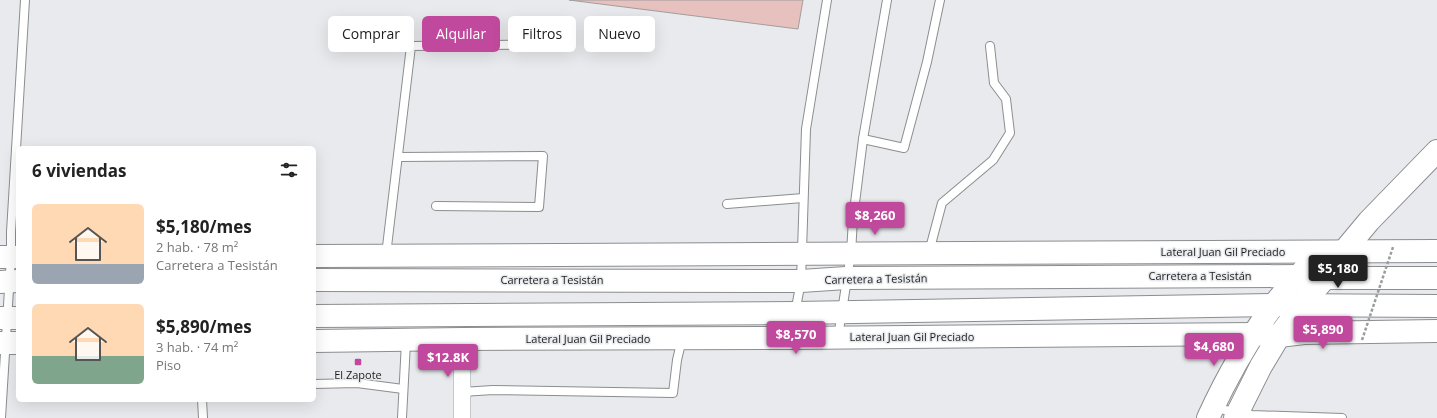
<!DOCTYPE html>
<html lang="es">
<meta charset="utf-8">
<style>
:root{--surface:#fff;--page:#f2f2f2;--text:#222;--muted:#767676;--accent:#c1499d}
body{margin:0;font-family:"Open Sans",sans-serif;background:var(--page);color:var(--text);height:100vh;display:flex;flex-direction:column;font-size:15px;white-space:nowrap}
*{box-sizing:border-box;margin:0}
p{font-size:13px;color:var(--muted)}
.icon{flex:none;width:22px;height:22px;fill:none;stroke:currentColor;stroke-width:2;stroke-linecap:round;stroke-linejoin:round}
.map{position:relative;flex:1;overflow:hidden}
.drawer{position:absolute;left:16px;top:146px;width:300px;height:256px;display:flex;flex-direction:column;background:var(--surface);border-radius:6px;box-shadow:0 4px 16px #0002}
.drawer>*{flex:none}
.guide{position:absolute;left:328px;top:16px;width:380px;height:36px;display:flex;gap:8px}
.price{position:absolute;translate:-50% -34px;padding:0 9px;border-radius:4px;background:var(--accent);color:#fff;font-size:13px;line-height:26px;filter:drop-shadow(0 1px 2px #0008)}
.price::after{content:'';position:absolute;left:50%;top:24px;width:12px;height:9px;margin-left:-6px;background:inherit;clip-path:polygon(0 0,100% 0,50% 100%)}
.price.active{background:#222;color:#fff}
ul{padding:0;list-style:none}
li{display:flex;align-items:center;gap:12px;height:100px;padding:0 16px}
li span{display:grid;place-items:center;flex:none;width:112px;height:80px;border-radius:6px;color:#555}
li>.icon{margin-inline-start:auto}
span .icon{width:48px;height:48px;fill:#fffc;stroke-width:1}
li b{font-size:17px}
h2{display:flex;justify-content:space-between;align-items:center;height:48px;padding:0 16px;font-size:17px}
.pill{padding:0 14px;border-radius:6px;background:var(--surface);box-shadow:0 4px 16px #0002;font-size:14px;line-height:36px}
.pill.active{background:var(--accent);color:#fff}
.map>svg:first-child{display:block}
.building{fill:#e6c1be;stroke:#a29e9e}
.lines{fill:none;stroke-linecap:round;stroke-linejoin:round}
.lane-casing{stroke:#8b8d8f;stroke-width:10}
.street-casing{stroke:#8b8d8f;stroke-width:18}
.secondary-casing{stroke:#8b8d8f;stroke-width:24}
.primary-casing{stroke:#8b8d8f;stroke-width:24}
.lane{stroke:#fff;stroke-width:8}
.street{stroke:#fff;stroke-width:17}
.secondary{stroke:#fff;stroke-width:22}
.primary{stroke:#fff;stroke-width:22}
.path-bridge{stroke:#9a9c9e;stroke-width:2.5;stroke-dasharray:3 2;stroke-linecap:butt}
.poi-dot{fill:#c1499d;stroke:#e8eaed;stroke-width:1.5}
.labels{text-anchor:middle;stroke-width:3;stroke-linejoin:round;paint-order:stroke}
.street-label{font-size:11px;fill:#1b1c1d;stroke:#e8eaed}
.poi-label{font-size:11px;fill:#1b1c1d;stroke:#e8eaed}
</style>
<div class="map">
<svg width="1437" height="418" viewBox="0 0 1437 418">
<rect width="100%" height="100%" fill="#e8eaed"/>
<path class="building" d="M 569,0 L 803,0 L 798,29 Z"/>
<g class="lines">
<defs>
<g id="lane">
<path d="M 863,139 L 904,148 L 927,62 L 940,0"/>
<path d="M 398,157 L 543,156 L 539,207 L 436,206"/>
<path d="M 727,204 L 803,198"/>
<path d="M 929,252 L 942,203 L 993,160 L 1010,133 L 1006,99 L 994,83 L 990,46"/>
<path d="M 386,255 L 411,46 L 558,44"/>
<path d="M 794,337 L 795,313 L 801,281 L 806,129 L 827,0"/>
<path d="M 838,337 L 851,253 L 853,219 L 863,139 L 887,0"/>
<path d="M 314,384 L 357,383 L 403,389"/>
<path d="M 462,392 L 493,390 L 673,393 L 677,360 L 682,339"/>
<path d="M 202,400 L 203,418"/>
<path d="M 1214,408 L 1252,415 L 1342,418"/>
<path d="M 1,418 L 11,257 L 11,232 L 25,0"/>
<path d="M 402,418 L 406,342"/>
</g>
<path id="street" d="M 462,339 L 462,418"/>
<g id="secondary">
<path d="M 314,256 L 1437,251"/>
<path d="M 0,257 L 18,257"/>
<path d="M 314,341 L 462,339 L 794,338 L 1254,334 L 1279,336 L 1304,333 L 1437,331"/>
<path d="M 0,343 L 18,343"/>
<path d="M 1208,418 C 1226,379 1247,341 1273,306 C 1284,291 1297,278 1309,264"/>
<path d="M 1235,418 L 1261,366 L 1279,336 L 1301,306 L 1325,278 L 1344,251 L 1369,221 L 1437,151"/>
</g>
<g id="primary">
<path d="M 314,280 L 801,281 L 846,278 L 1299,276 L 1325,278 L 1437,278"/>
<path d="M 0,282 L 18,281"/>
<path d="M 314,316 L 795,313 L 1273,305 L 1437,306"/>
<path d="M 0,318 L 18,318"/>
</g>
</defs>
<use href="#lane" class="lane-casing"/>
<use href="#street" class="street-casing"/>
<use href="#secondary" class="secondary-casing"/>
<use href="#primary" class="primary-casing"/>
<use href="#lane" class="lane"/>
<use href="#street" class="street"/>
<use href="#secondary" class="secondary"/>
<use href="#primary" class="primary"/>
<path class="path-bridge" d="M 1362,340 L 1393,247"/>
</g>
<rect class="poi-dot" x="354" y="358" width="8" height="8" rx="2"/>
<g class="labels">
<g class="street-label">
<text x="1223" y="256">Lateral Juan Gil Preciado</text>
<text x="1200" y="280">Carretera a Tesistán</text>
<text transform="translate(876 279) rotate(-1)" y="4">Carretera a Tesistán</text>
<text x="552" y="284">Carretera a Tesistán</text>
<text x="912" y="341">Lateral Juan Gil Preciado</text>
<text x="588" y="343">Lateral Juan Gil Preciado</text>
</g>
<g class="poi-label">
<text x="358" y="379">El Zapote</text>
</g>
</g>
</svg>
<b class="price" style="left:875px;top:236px">$8,260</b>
<b class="price active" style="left:1338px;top:289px">$5,180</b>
<b class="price" style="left:1323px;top:350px">$5,890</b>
<b class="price" style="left:796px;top:355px">$8,570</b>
<b class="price" style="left:1214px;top:367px">$4,680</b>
<b class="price" style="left:448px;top:378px">$12.8K</b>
<div class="guide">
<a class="pill">Comprar</a>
<a class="pill active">Alquilar</a>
<a class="pill">Filtros</a>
<a class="pill">Nuevo</a>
</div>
<section class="drawer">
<h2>6 viviendas<svg class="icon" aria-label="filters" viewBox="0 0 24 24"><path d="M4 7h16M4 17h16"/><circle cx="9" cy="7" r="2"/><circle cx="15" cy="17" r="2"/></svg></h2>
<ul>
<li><span style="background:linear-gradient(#ffd9b3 75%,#9aa5b1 0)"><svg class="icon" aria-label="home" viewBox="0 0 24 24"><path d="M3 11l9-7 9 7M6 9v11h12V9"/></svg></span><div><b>$5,180/mes</b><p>2 hab. · 78 m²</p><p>Carretera a Tesistán</p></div></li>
<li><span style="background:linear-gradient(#ffd9b3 65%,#7fa58c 0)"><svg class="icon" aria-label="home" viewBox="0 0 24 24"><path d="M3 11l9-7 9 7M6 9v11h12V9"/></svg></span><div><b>$5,890/mes</b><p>3 hab. · 74 m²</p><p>Piso</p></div></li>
</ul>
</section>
</div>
